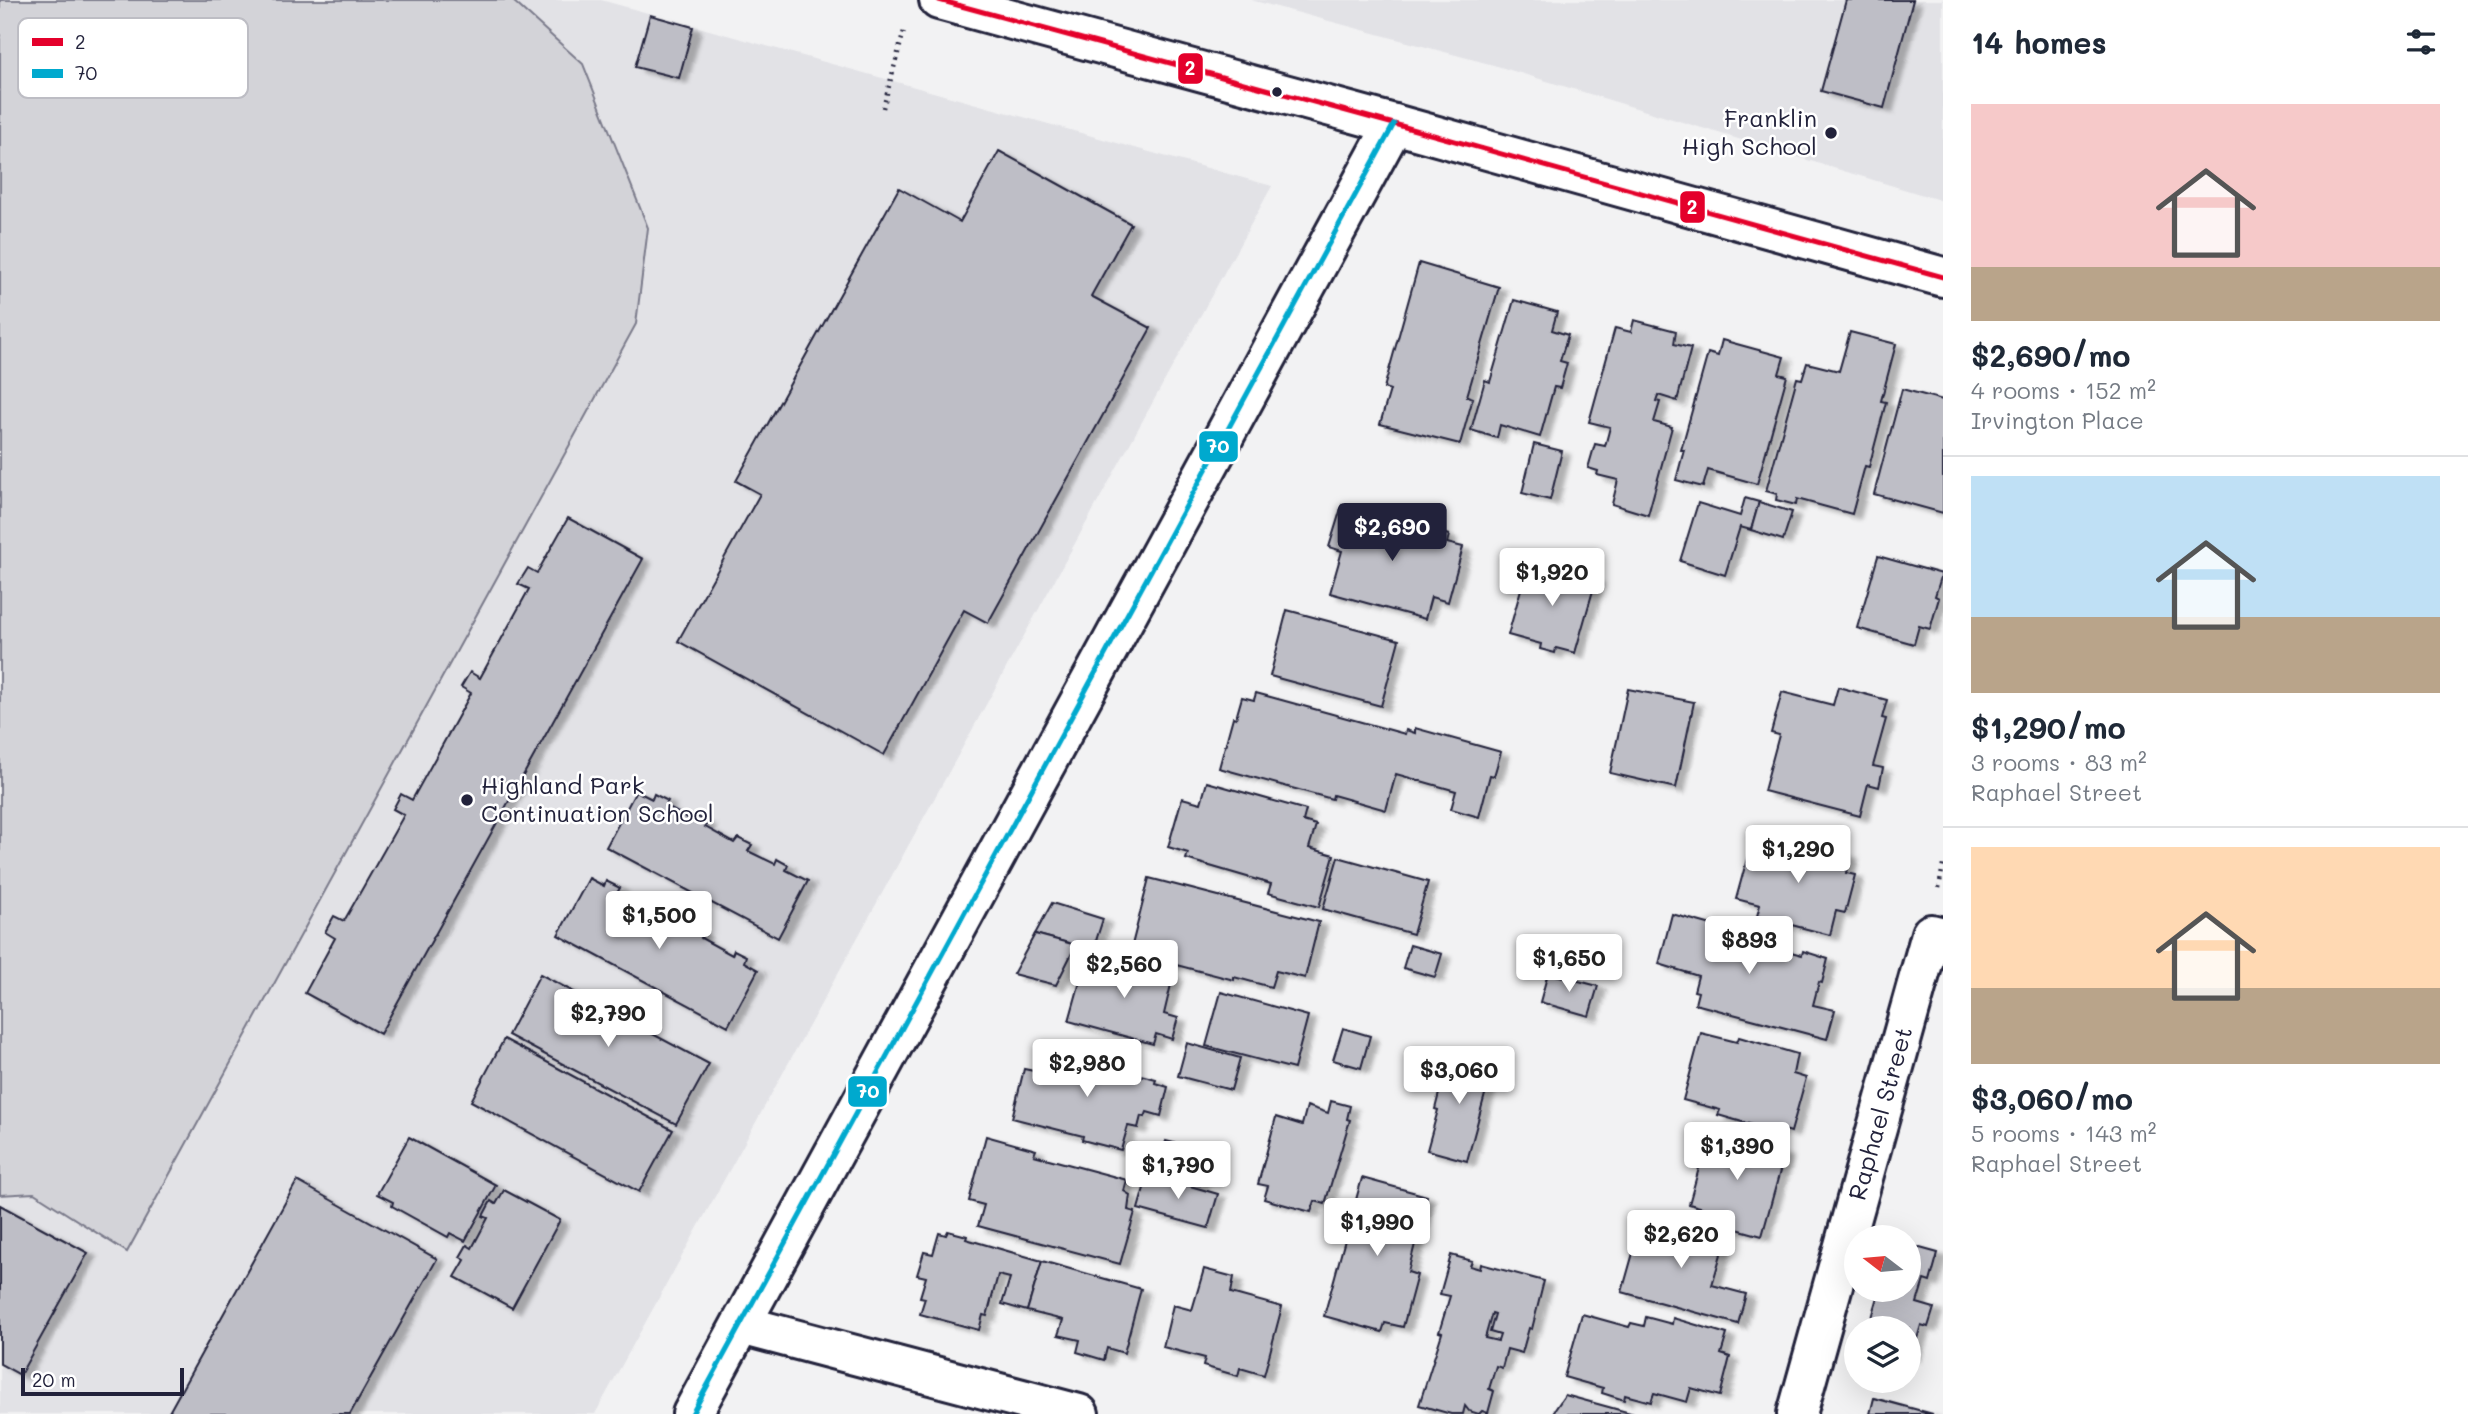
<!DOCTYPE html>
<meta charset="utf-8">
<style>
:root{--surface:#fff;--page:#f2f2f3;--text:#1f2937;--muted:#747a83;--line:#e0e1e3;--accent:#22223b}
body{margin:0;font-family:Mali,sans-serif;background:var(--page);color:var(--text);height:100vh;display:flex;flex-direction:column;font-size:26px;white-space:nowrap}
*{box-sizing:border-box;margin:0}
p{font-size:23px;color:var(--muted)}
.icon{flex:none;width:38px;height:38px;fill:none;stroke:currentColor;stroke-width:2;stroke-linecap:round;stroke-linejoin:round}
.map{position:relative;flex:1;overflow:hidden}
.panel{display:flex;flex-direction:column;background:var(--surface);width:525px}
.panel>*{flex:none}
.needle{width:46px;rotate:286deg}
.fabs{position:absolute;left:1844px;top:1225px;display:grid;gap:14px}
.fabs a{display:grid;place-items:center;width:77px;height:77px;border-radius:50%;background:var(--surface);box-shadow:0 7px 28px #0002;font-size:35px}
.scale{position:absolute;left:21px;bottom:18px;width:163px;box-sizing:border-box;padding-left:7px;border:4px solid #22223b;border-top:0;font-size:19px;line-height:24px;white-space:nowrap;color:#22223b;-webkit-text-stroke:5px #fff;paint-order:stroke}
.price{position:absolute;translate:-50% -60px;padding:0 16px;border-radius:7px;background:#fff;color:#222;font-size:23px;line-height:46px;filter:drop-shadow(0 2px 4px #0008)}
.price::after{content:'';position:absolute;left:50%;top:42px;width:21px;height:16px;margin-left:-10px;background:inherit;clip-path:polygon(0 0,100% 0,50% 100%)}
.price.active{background:var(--accent);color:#fff}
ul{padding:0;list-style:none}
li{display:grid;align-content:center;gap:14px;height:371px;padding:0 28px}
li+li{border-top:2px solid var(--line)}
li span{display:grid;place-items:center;height:217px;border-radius:0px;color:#555}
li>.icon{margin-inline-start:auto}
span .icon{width:126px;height:126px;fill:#fffc;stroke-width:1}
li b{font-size:30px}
h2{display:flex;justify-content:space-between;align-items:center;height:84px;padding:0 28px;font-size:30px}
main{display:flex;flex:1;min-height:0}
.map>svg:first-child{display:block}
.built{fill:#e2e2e6}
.green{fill:#d3d3d8;stroke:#7a7a8a;stroke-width:2}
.building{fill:#bebec6;stroke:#22223b;stroke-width:2;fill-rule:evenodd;filter:url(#shadow)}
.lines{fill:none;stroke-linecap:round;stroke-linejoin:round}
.minor-casing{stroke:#22223b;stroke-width:44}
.path{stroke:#22223b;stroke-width:4.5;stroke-dasharray:2 5;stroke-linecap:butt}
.minor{stroke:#fff;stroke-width:38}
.bus-1-casing{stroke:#fff;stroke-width:10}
.bus-2-casing{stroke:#fff;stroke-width:10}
.bus-1{stroke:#e4002b;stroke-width:5}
.bus-2{stroke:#00a9ce;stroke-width:5}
.bus-dot{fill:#22223b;stroke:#fff;stroke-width:2.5}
.labels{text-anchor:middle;stroke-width:5;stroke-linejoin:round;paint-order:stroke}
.poi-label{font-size:24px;fill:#22223b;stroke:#fff;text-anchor:end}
.street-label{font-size:24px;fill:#22223b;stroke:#fff}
.key{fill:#fff;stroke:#bdbdc4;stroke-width:2}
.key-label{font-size:19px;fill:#22223b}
.line-badge{stroke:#fff;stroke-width:2.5}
.badge-label{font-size:19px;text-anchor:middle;font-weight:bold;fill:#fff}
</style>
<main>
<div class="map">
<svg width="1943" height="1414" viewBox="0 0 1943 1414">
<defs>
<filter id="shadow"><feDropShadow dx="8" dy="4.5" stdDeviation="2" flood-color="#0004"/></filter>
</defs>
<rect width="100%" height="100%" fill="#f2f2f3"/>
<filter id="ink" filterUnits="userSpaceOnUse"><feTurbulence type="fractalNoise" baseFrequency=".0143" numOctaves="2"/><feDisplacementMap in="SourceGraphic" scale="14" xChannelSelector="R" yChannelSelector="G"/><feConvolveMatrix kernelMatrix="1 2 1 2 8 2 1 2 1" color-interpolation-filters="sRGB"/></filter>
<g filter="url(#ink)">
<g class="built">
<path d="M 0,0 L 601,0 L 1272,186 L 595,1414 L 0,1414 Z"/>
<path d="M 1251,0 L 1943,0 L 1943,201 L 1497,66 Z"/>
</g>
<path class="green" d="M 0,0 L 512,0 L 583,64 L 648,228 L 636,324 L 127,1252 L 34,1193 L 0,1195 Z"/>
<g class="building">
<path d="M 1846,0 L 1913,0 L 1884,108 L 1821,91 Z"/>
<path d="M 650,15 L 693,27 L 679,78 L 635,67 Z"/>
<path d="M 999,151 L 1131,224 L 1091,296 L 1151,328 L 988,623 L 964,610 L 884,755 L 678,641 L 760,494 L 736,481 L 899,188 L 960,222 Z"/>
<path d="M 1419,263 L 1499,287 L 1467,396 L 1473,398 L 1460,444 L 1380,424 L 1390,390 L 1384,388 Z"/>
<path d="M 1514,300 L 1557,312 L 1552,330 L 1568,335 L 1560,361 L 1567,363 L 1560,388 L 1554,387 L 1540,437 L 1500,425 L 1497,438 L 1471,430 L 1485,380 L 1490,382 Z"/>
<path d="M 1634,320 L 1676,331 L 1674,344 L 1691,348 L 1677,401 L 1658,395 L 1656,401 L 1660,402 L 1654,422 L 1672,427 L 1648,515 L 1612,504 L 1618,480 L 1597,475 L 1598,471 L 1588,468 L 1595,444 L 1605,446 L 1610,427 L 1589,422 L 1615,328 L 1631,332 Z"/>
<path d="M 1850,332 L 1896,344 L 1881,401 L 1886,402 L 1869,467 L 1865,466 L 1852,514 L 1797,499 L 1796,505 L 1776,500 L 1777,494 L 1766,491 L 1797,378 L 1802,379 L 1807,363 L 1839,371 Z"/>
<path d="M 1722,340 L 1784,357 L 1779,374 L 1787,376 L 1757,484 L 1708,470 L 1703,487 L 1676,480 L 1684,450 L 1681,450 L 1708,353 L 1718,356 Z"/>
<path d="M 1902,389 L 1943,400 L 1943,513 L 1874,494 Z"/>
<path d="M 1534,444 L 1562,451 L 1550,500 L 1522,493 Z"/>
<path d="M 1745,498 L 1759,502 L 1751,530 L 1740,527 L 1725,575 L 1680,561 L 1698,503 L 1740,516 Z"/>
<path d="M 1759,502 L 1792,512 L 1783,540 L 1751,530 Z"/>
<path d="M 1342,505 L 1449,535 L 1447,543 L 1463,547 L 1448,602 L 1431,597 L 1425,619 L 1330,593 L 1342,551 L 1329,547 Z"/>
<path d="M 568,518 L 643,559 L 380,1034 L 305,993 L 335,938 L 325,932 L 334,916 L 344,921 L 404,815 L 393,809 L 401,794 L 412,800 L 471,693 L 461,687 L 470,672 L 480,678 L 529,589 L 518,584 L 528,568 L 537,573 Z"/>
<path d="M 1878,556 L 1942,574 L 1935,596 L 1939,598 L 1930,629 L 1919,626 L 1914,644 L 1857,628 Z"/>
<path d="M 1529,561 L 1596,580 L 1575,653 L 1556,648 L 1555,653 L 1540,649 L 1541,644 L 1508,635 Z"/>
<path d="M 1287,610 L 1399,640 L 1381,706 L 1270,676 Z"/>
<path d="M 1838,687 L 1887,700 L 1882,718 L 1886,719 L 1873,766 L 1883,768 L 1879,787 L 1868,784 L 1860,816 L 1764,791 L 1779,735 L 1771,733 L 1782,692 L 1833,705 Z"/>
<path d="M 1628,689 L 1694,702 L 1676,788 L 1610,773 Z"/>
<path d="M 1256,693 L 1405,734 L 1406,730 L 1415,733 L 1415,728 L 1501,752 L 1494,776 L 1490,775 L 1479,817 L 1451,809 L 1456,791 L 1396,774 L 1386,810 L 1333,795 L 1332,799 L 1219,768 L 1233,717 L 1236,718 L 1242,697 L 1254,700 Z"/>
<path d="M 1207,782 L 1306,810 L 1303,821 L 1316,825 L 1309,848 L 1334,855 L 1319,907 L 1268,893 L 1271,884 L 1186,859 L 1188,853 L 1168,847 L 1182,798 L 1201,803 Z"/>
<path d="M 636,791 L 652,799 L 654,794 L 668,801 L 665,806 L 691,820 L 694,815 L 708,822 L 705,827 L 734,843 L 738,838 L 752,845 L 748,851 L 775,864 L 777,859 L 788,865 L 786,870 L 808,881 L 778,938 L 606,847 Z"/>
<path d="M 1778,837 L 1850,855 L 1846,873 L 1855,875 L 1845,913 L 1836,911 L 1830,935 L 1757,916 L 1760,905 L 1736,899 L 1750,848 L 1773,854 Z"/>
<path d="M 1338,857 L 1428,882 L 1413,934 L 1323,909 Z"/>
<path d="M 589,878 L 604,886 L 606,881 L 620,888 L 617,893 L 647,910 L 651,905 L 663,912 L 660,917 L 687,932 L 691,926 L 703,933 L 701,938 L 732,955 L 734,950 L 746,956 L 744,962 L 758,970 L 728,1026 L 558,935 Z"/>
<path d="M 1149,878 L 1319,922 L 1305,978 L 1276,971 L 1271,987 L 1234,977 L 1234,980 L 1130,953 Z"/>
<path d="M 1052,903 L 1103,919 L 1093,950 L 1035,934 Z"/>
<path d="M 1672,914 L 1744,934 L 1743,939 L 1802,955 L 1803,951 L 1828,959 L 1822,983 L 1819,982 L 1813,1005 L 1835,1010 L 1827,1039 L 1695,1004 L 1698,992 L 1694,991 L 1698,976 L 1659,964 Z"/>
<path d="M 1035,934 L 1076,945 L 1056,985 L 1013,974 Z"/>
<path d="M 1410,945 L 1442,954 L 1435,977 L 1403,968 Z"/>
<path d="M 1088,953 L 1173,976 L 1164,1014 L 1178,1018 L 1172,1039 L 1156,1034 L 1153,1044 L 1069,1021 Z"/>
<path d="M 1548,973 L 1598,986 L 1589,1016 L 1540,1002 Z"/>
<path d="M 540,974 L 709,1064 L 676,1124 L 508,1035 Z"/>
<path d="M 1221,992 L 1308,1016 L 1294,1069 L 1206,1046 Z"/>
<path d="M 1343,1028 L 1370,1036 L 1361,1068 L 1333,1060 Z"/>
<path d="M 1701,1033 L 1737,1042 L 1739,1037 L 1797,1054 L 1793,1074 L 1806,1078 L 1791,1132 L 1778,1128 L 1777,1132 L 1718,1115 L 1720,1110 L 1683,1100 Z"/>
<path d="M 504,1039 L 673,1130 L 639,1192 L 471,1101 Z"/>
<path d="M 1187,1043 L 1240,1058 L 1231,1090 L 1178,1076 Z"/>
<path d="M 1045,1050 L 1156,1079 L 1155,1083 L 1168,1087 L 1161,1116 L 1147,1112 L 1145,1117 L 1141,1116 L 1138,1128 L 1128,1126 L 1121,1150 L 1082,1140 L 1083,1136 L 1012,1118 L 1024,1069 L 1039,1072 Z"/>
<path d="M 1449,1053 L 1493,1065 L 1467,1161 L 1427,1150 L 1438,1110 L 1435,1109 Z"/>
<path d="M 1331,1101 L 1350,1106 L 1347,1119 L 1350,1120 L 1325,1204 L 1315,1201 L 1311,1212 L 1264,1199 L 1268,1186 L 1258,1184 L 1276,1117 L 1302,1125 L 1307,1106 L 1328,1113 Z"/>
<path d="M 1709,1132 L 1785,1153 L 1762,1236 L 1722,1225 L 1725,1214 L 1689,1204 Z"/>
<path d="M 986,1136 L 1036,1150 L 1034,1155 L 1127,1180 L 1124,1191 L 1130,1195 L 1128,1210 L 1135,1212 L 1120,1264 L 978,1226 L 984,1205 L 969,1201 Z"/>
<path d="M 409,1137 L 496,1185 L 465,1241 L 450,1233 L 448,1237 L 392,1206 L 393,1202 L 377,1194 Z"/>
<path d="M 1166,1141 L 1209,1152 L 1200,1185 L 1157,1173 Z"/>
<path d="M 1148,1174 L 1218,1194 L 1208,1228 L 1138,1209 Z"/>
<path d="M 1362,1178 L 1427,1196 L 1408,1272 L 1417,1275 L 1403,1327 L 1385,1323 L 1382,1332 L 1324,1316 Z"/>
<path d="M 297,1181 L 437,1259 L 350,1414 L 168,1414 Z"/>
<path d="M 504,1190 L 560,1220 L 512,1308 L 455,1277 L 465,1260 L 460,1257 L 467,1245 L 472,1248 L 488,1218 L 483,1216 L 491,1201 L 496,1204 Z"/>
<path d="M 0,1205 L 88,1253 L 20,1375 L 0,1364 Z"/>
<path d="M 1644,1214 L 1726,1237 L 1712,1285 L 1746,1294 L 1738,1324 L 1622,1292 Z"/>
<path d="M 948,1231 L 967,1236 L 966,1239 L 1042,1261 L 1027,1311 L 1002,1304 L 1010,1278 L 998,1275 L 987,1316 L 983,1315 L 979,1330 L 920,1314 L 925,1298 L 920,1297 L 926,1277 L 917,1275 L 924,1252 L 933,1254 L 939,1233 L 946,1235 Z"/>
<path d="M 1909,1245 L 1938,1253 L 1930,1282 L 1924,1280 L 1917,1303 L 1934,1308 L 1928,1327 L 1921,1325 L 1912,1356 L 1909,1355 L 1909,1328 L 1869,1328 L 1880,1290 L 1909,1290 Z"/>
<path d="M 1451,1255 L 1472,1261 L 1470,1266 L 1480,1269 L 1481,1264 L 1544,1281 L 1532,1329 L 1529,1328 L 1522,1353 L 1507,1349 L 1502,1368 L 1496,1366 L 1489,1389 L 1494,1391 L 1488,1413 L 1482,1411 L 1479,1414 L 1469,1411 L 1465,1406 L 1463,1414 L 1451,1414 L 1419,1405 L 1442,1333 L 1439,1332 L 1450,1296 L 1440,1294 ZM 1492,1313 L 1495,1314 L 1490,1332 L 1500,1335 L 1498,1341 L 1485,1338 Z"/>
<path d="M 1042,1261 L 1141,1289 L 1124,1353 L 1107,1348 L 1104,1360 L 1077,1352 L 1080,1340 L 1058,1335 L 1063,1320 L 1027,1311 Z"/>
<path d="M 1204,1269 L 1234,1277 L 1231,1293 L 1282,1307 L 1264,1375 L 1240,1368 L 1238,1376 L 1203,1366 L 1205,1358 L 1163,1347 L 1173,1305 L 1192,1310 Z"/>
<path d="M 1582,1314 L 1629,1327 L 1631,1323 L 1644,1326 L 1646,1317 L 1672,1324 L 1673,1318 L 1727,1334 L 1721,1354 L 1730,1357 L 1720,1396 L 1691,1388 L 1687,1402 L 1654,1393 L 1651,1402 L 1625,1395 L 1624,1400 L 1602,1393 L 1603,1388 L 1564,1377 Z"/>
<path d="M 1565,1395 L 1634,1414 L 1552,1414 Z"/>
<path d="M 1874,1398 L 1933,1414 L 1870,1414 Z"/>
</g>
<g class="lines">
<defs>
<g id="minor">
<path d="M 939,0 L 1394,124 L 1943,277"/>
<path d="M 741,1325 L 1079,1414"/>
<path d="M 692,1414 L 1394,124"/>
<path id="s1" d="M 1797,1414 L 1931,934 L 1943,937"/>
</g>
</defs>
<use href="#minor" class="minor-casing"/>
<g class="path">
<path d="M 883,108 L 904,31"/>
<path d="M 1939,888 L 1943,865"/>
</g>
<use href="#minor" class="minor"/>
<defs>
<path id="bus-1" d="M 939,0 L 1394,124 L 1943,277"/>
<path id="bus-2" d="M 692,1414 L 1394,124"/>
</defs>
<use href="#bus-1" class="bus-1-casing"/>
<use href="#bus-2" class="bus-2-casing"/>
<use href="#bus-1" class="bus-1"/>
<use href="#bus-2" class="bus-2"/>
</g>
</g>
<g class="bus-dot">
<circle cx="1277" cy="92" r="6"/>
<circle cx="1831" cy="133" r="7"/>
<circle cx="467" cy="800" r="7"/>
</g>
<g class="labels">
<g class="poi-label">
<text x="1817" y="127">Franklin<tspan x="1817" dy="28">High School</tspan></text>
<text x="481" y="794" text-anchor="start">Highland Park<tspan x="481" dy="28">Continuation School</tspan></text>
</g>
<g class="street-label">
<text dy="8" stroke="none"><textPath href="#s1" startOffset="312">Raphael Street</textPath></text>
</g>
</g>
<rect x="18" y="18" width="230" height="80" rx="10" class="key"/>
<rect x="32" y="38" width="31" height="8" fill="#e4002b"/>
<rect x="32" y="69" width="31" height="9" fill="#00a9ce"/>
<g class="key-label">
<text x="75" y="49">2</text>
<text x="75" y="80">70</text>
</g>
<g class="line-badge">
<rect x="1177" y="52" width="27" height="33" rx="7" fill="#e4002b"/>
<rect x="1679" y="190" width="27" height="34" rx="7" fill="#e4002b"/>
<rect x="1198" y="430" width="41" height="33" rx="7" fill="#00a9ce"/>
<rect x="847" y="1075" width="41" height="33" rx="7" fill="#00a9ce"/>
</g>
<g class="badge-label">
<text x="1190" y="75">2</text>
<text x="1692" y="214">2</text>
<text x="1218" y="453">70</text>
<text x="868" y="1098">70</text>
</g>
</svg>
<div class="fabs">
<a><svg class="needle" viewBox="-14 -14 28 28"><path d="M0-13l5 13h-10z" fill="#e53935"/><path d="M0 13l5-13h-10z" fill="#747a83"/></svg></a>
<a><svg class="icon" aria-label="layers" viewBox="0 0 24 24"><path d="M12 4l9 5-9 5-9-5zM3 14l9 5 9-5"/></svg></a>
</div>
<div class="scale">20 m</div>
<b class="price active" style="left:1392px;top:563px">$2,690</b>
<b class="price" style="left:1552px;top:608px">$1,920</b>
<b class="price" style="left:1798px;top:885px">$1,290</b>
<b class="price" style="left:659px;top:951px">$1,500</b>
<b class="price" style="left:1749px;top:976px">$893</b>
<b class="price" style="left:1569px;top:994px">$1,650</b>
<b class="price" style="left:1124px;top:1000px">$2,560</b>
<b class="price" style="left:608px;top:1049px">$2,790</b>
<b class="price" style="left:1087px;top:1099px">$2,980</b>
<b class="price" style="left:1459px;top:1106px">$3,060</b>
<b class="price" style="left:1737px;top:1182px">$1,390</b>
<b class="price" style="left:1178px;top:1201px">$1,790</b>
<b class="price" style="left:1377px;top:1258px">$1,990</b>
<b class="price" style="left:1681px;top:1270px">$2,620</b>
</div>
<section class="panel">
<h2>14 homes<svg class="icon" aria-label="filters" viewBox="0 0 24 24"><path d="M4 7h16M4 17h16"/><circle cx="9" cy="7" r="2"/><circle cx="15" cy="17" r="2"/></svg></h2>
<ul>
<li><span style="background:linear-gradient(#f6c9c9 75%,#b9a48a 0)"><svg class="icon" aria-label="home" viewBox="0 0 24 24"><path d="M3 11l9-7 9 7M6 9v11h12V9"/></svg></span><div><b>$2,690/mo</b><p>4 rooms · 152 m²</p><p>Irvington Place</p></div></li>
<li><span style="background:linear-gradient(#bfe0f5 65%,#b9a48a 0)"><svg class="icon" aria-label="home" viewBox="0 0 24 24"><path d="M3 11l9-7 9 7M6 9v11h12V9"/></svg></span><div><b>$1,290/mo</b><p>3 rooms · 83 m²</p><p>Raphael Street</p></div></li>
<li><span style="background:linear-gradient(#ffd9b3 65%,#b9a48a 0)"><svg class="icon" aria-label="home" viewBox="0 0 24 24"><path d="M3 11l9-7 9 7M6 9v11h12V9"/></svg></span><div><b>$3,060/mo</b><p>5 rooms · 143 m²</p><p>Raphael Street</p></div></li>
</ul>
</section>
</main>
